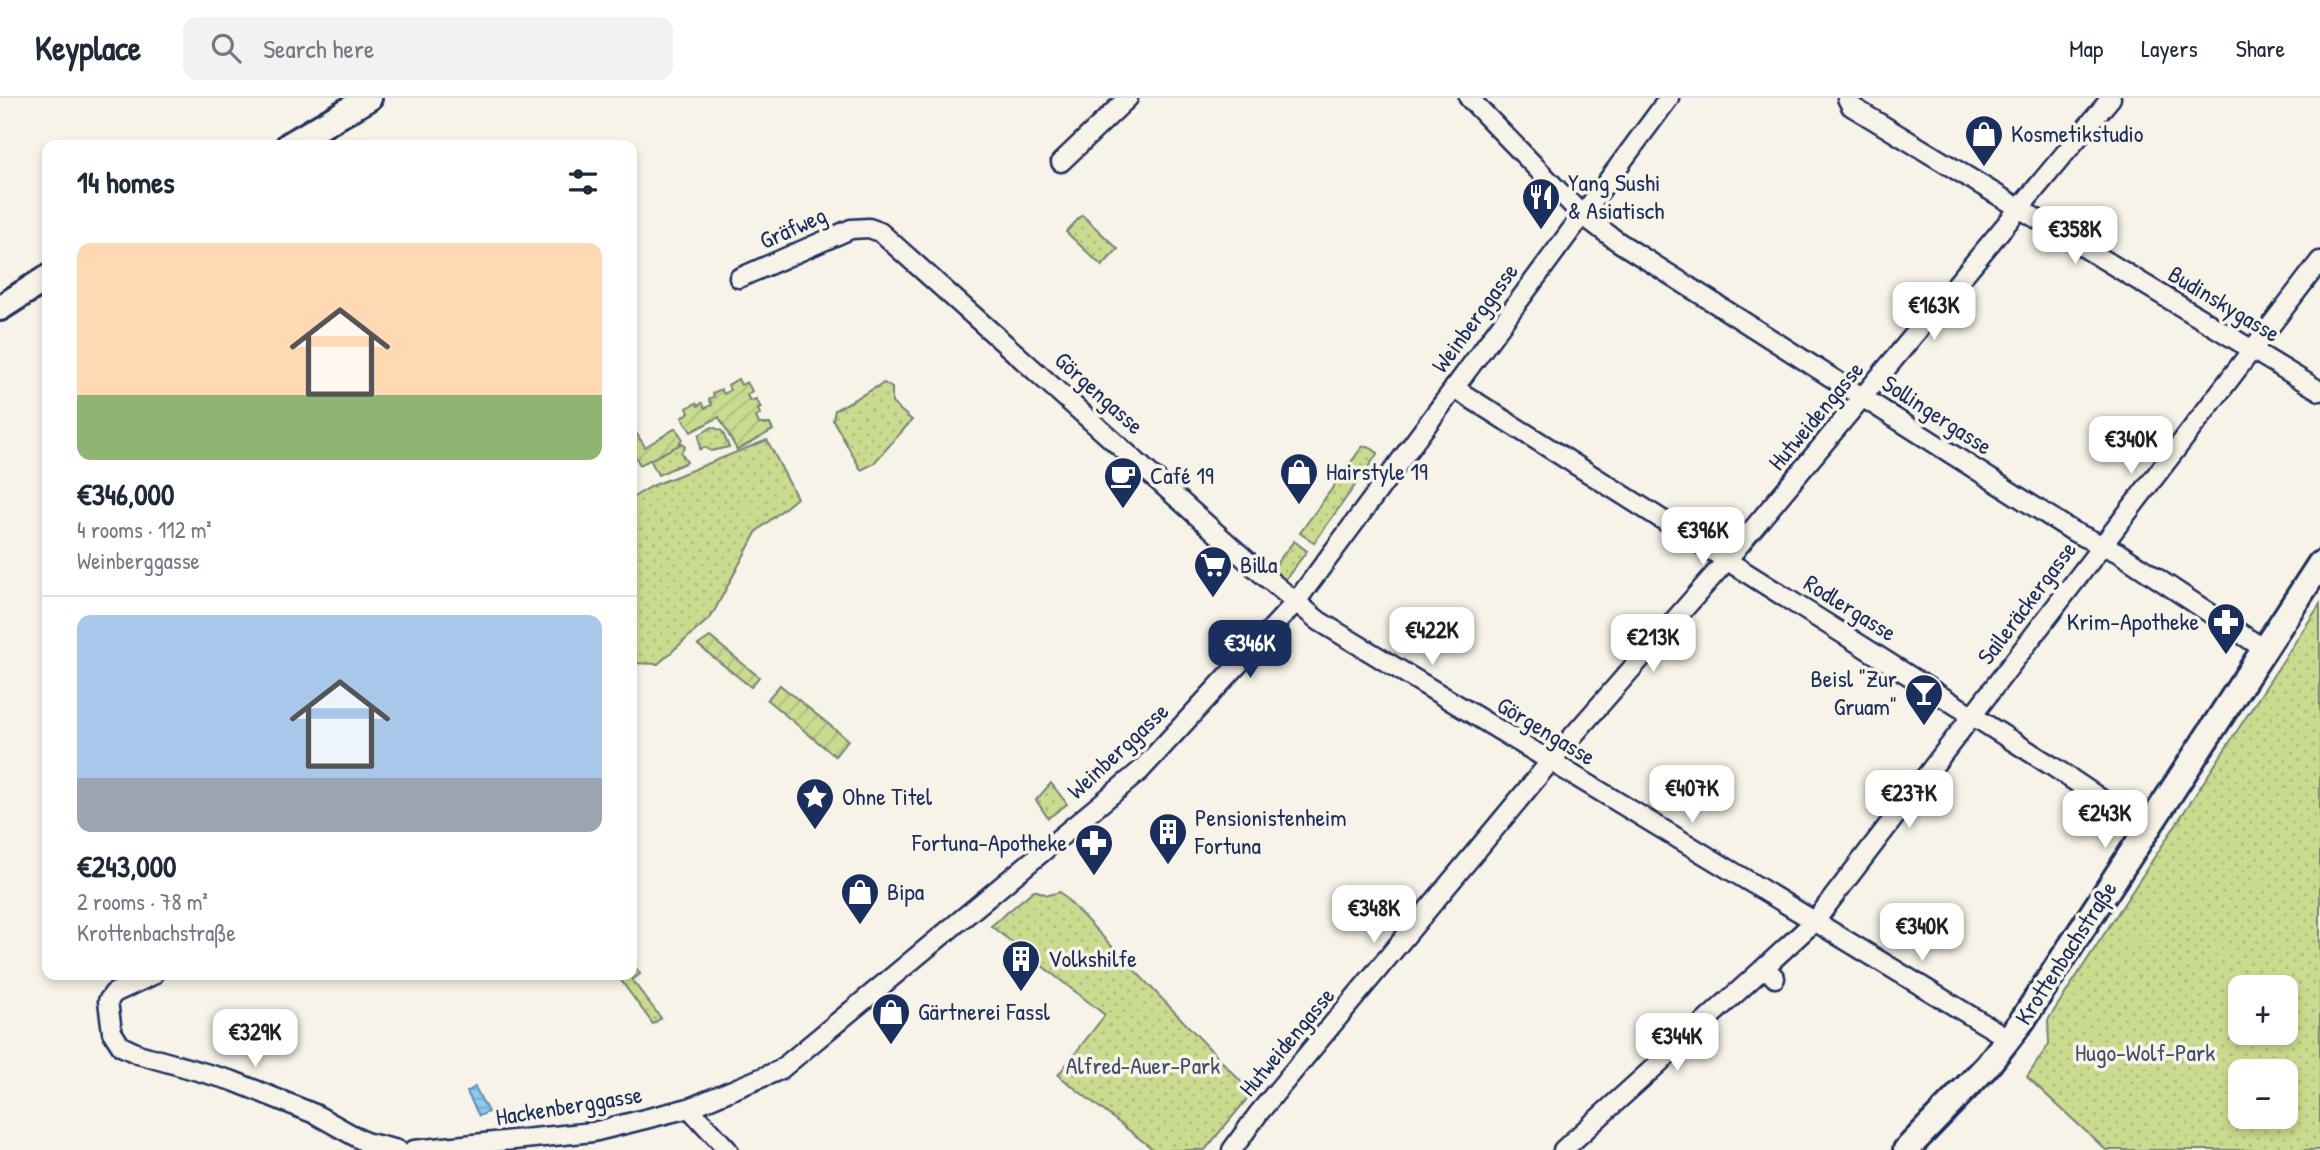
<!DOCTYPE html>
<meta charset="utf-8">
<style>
:root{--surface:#fff;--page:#f2f2f3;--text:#1f2937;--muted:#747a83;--line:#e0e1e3;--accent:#1b2f5e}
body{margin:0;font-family:"Patrick Hand",sans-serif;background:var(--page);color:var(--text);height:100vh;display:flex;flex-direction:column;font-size:26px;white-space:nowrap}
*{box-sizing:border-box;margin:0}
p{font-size:23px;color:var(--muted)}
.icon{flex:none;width:38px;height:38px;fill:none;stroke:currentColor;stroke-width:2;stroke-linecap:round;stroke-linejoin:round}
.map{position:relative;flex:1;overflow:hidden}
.details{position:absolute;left:42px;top:42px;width:595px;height:840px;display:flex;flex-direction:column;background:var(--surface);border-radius:14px;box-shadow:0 4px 10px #0003}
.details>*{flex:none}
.controls{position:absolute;left:2228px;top:877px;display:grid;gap:14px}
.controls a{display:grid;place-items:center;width:70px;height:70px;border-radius:14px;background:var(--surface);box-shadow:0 4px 10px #0003;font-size:35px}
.price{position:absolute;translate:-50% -60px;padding:0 16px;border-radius:14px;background:#fff;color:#222;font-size:23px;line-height:46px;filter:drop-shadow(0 2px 4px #0008)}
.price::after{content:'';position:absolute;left:50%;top:42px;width:21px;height:16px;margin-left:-10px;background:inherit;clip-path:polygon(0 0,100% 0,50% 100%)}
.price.selected{background:var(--accent);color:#fff}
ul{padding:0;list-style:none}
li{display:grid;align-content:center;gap:14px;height:371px;padding:0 35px}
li+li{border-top:2px solid var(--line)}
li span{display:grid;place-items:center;height:217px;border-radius:14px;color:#555}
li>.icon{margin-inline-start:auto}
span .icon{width:126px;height:126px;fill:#fffc;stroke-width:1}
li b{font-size:30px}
h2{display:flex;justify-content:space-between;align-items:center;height:84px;padding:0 35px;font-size:30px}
header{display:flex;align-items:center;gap:42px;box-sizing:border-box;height:98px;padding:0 35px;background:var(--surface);border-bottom:2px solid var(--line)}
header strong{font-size:33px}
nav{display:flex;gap:38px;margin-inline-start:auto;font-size:24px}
.search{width:490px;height:63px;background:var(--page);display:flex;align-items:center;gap:18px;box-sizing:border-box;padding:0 24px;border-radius:14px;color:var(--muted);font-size:26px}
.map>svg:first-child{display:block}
.grass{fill:url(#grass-dots);stroke:#728476;stroke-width:2;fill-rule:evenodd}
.garden{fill:url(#garden-furrows);stroke:#728476;stroke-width:2}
.water{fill:url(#water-rules);stroke:#618cb6;stroke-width:2}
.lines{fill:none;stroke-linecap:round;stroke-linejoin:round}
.minor-casing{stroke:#1b2f5e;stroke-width:23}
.secondary-casing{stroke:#1b2f5e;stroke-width:30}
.minor{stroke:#f7f3e8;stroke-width:18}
.secondary{stroke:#f7f3e8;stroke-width:24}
.labels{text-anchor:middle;stroke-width:7;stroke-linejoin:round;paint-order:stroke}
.poi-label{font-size:24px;fill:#1b2f5e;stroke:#f7f3e8;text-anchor:start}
.street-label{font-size:24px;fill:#1b2f5e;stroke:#f7f3e8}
.park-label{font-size:24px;fill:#3e5168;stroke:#f7f3e8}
</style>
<header>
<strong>Keyplace</strong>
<div class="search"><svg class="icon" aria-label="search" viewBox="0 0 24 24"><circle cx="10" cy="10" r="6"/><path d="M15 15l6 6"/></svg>Search here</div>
<nav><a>Map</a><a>Layers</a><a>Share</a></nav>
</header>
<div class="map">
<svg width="2320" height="1052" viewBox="0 0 2320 1052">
<defs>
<pattern id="grass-dots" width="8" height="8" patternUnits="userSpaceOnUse" patternTransform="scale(1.75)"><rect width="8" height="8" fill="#cada8e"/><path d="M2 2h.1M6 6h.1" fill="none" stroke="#adbb7d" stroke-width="1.8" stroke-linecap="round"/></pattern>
<pattern id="garden-furrows" width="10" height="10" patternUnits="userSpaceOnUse" patternTransform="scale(1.75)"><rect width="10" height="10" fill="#cada8e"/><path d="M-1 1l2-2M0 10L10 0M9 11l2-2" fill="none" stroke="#adbb7d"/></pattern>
<pattern id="water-rules" width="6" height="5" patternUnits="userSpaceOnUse" patternTransform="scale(1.75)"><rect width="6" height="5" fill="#90caf0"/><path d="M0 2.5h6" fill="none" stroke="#75a4c6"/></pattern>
</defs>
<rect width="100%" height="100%" fill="#f7f3e8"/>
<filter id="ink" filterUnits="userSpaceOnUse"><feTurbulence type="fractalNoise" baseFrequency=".0143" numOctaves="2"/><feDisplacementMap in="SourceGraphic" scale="14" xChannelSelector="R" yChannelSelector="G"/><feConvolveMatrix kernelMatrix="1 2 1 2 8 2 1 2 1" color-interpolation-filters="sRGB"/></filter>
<g filter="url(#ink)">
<g class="grass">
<path d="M 1082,117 L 1118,151 L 1102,168 L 1066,134 Z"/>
<path d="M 884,285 L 892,290 L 892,305 L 912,322 L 873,366 L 861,372 L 833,322 L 835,312 Z"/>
<path d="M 712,329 L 722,333 L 729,349 L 711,353 L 705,349 L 700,351 L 699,337 Z"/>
<path d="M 767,342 L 797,400 L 757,433 L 711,519 L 658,566 L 632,565 L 632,400 L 652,388 Z"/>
<path d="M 682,345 L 685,349 L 681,355 L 687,364 L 658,377 L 650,361 Z"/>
<path d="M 1368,348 L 1378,355 L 1314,445 L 1300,435 L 1362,349 Z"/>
<path d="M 1294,443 L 1307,453 L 1281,487 L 1268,476 Z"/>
<path d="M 2320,506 L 2320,1052 L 2106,1052 L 2027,979 L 2049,946 L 2048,922 ZM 2240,889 L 2286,889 L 2286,934 L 2240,934 ZM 2240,973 L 2286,973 L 2286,1018 L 2240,1018 Z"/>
<path d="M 1051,685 L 1067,706 L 1048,720 L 1036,702 Z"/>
<path d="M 1034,792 L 1048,797 L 1060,794 L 1252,995 L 1205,1052 L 1154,1052 L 1058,977 L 1105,917 L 991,828 Z"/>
<path d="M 632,864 L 640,876 L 632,882 L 661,920 L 653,926 L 617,877 L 632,877 Z"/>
</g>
<g class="garden">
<path d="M 738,281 L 741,287 L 747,284 L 752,293 L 747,297 L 750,303 L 756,301 L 761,310 L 758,311 L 760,316 L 756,319 L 759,326 L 770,326 L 773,332 L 737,352 L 719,319 L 691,334 L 682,319 L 689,315 L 687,310 L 696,305 L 698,308 L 702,305 L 705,310 L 712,307 L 709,301 L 714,298 L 713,295 L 721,291 L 724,296 L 730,292 L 728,287 Z"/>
<path d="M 676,330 L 682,340 L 679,347 L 640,367 L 632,353 L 632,339 L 637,336 L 645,349 Z"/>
<path d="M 710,539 L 759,579 L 751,589 L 698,547 Z"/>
<path d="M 780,587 L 848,642 L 835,658 L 767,602 Z"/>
</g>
<path class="water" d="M 475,989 L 488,1014 L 479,1018 L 467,994 Z"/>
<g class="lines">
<defs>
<g id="minor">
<path d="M 1469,0 L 1581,116 L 1617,143 L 2074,434 L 2119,455 L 2264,551"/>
<path d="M 1847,0 L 1851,8 L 2320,293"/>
<path d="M 1061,64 L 1128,0"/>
<path d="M 739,180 L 851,131 L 869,130 L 880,134 L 1262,476 L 1319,523 L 2009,941"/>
<path d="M 1454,290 L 2052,668 L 2146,731"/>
<path d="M 153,877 L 114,895 L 108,903 L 112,934 L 121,948 L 138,956 L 233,983 L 315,1016 L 365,1044 L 398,1052"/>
<path d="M 1775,880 L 1765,869 L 1815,823 L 2320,163"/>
<path d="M 689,1010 L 728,1052"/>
<path d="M 414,1052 L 593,1034 L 689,1010 L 780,972 L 1140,673 L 1295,505 L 1669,0"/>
<path d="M 1232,1052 L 1258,1016 L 1550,664 L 1727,462 L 2111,0"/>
<path d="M 1563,1052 L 1765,869"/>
</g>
<g id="secondary">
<path d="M 289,47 L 369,0"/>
<path d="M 0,210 L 47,180"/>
<path d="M 1906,1052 L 1987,968 L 2022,923 L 2320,466"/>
</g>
</defs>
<use href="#minor" class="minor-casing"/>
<use href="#secondary" class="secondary-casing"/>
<use href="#minor" class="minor"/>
<use href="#secondary" class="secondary"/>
</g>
</g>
<defs>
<symbol id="shop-pin" viewBox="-11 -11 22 30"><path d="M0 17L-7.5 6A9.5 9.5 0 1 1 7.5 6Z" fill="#1b2f5e" stroke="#f7f3e8"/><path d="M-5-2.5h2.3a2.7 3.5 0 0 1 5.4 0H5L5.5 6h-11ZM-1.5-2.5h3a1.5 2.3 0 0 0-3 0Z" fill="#fff"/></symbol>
<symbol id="restaurant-pin" viewBox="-11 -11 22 30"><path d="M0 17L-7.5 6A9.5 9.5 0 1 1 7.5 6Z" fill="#1b2f5e" stroke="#f7f3e8"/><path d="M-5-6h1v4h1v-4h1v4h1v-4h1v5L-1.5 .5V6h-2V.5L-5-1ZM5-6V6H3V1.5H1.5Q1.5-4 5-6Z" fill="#fff"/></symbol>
<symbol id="cafe-pin" viewBox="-11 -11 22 30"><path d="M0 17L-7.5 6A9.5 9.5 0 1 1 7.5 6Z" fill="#1b2f5e" stroke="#f7f3e8"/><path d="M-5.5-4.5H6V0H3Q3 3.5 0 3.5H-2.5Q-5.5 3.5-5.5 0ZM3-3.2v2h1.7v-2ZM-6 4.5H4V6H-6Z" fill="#fff"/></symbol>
<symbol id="supermarket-pin" viewBox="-11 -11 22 30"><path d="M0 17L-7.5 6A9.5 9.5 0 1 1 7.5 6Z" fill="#1b2f5e" stroke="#f7f3e8"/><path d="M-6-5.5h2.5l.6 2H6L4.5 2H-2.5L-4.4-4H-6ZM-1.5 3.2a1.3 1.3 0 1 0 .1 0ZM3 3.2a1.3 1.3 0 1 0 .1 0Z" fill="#fff"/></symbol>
<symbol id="pharmacy-pin" viewBox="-11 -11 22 30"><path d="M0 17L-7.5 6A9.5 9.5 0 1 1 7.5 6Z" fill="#1b2f5e" stroke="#f7f3e8"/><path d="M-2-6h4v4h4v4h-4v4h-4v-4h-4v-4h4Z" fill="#fff"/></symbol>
<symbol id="bar-pin" viewBox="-11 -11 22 30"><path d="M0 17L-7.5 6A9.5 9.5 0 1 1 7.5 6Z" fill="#1b2f5e" stroke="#f7f3e8"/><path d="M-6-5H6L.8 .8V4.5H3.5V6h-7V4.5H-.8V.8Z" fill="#fff"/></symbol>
<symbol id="sight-pin" viewBox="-11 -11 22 30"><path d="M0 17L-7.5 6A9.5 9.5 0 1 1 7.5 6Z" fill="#1b2f5e" stroke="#f7f3e8"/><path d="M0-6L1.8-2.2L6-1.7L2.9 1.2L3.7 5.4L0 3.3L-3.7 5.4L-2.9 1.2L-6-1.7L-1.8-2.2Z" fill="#fff"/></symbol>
<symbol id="building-pin" viewBox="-11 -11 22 30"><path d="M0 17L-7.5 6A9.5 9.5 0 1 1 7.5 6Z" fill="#1b2f5e" stroke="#f7f3e8"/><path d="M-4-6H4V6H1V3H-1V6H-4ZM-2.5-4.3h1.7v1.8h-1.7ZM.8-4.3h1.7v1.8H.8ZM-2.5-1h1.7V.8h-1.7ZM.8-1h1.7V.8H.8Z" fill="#fff"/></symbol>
</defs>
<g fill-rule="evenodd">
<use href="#shop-pin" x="1962" y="14" width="44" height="60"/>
<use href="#restaurant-pin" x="1519" y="77" width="44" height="60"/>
<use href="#shop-pin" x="1277" y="352" width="44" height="60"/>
<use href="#cafe-pin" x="1101" y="356" width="44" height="60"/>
<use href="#supermarket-pin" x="1191" y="445" width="44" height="60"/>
<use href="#pharmacy-pin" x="2204" y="502" width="44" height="60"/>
<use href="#bar-pin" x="1902" y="573" width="44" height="60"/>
<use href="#sight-pin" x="793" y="677" width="44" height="60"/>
<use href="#building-pin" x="1146" y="712" width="44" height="60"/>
<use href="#pharmacy-pin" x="1072" y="723" width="44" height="60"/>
<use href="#shop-pin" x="838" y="772" width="44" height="60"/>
<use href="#building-pin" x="999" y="839" width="44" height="60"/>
<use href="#shop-pin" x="869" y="892" width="44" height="60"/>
</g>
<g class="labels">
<g class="poi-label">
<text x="2011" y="44">Kosmetikstudio</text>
<text x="1568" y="93">Yang Sushi<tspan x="1568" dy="28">&amp; Asiatisch</tspan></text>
<text x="1326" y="382">Hairstyle 19</text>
<text x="1150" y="386">Café 19</text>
<text x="1240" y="475">Billa</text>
<text x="2199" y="532" text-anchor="end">Krim-Apotheke</text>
<text x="1897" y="589" text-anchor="end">Beisl "Zur<tspan x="1897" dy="28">Gruam"</tspan></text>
<text x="842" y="707">Ohne Titel</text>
<text x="1195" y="728">Pensionistenheim<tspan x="1195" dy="28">Fortuna</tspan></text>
<text x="1067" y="753" text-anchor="end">Fortuna-Apotheke</text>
<text x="887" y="802">Bipa</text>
<text x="1048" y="869">Volkshilfe</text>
<text x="918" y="922">Gärtnerei Fassl</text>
</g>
<g class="street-label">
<text transform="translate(793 130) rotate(-24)" y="8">Gräfweg</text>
<text transform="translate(2224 206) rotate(31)" y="8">Budinskygasse</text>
<text transform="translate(1475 220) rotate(-54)" y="8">Weinberggasse</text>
<text transform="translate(1099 295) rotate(42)" y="8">Görgengasse</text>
<text transform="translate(1937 317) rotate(33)" y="8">Sollingergasse</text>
<text transform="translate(1816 318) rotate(-50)" y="8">Hutweidengasse</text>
<text transform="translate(2027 505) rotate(-53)" y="8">Saileräckergasse</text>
<text transform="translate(1850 510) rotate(32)" y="8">Rodlergasse</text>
<text transform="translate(1546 633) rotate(31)" y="8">Görgengasse</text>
<text transform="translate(1118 653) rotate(-43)" y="8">Weinberggasse</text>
<text transform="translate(2066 855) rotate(-57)" y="8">Krottenbachstraße</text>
<text transform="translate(1287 944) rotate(-50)" y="8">Hutweidengasse</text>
<text transform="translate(569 1008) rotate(-9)" y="8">Hackenberggasse</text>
</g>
<g class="park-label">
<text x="2145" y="963">Hugo-Wolf-Park</text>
<text x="1143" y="976">Alfred-Auer-Park</text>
</g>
</g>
</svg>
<div class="controls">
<a>+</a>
<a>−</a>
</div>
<b class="price" style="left:2075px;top:168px">€358K</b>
<b class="price" style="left:1934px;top:244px">€163K</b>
<b class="price" style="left:2131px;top:378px">€340K</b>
<b class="price" style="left:1703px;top:469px">€396K</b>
<b class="price" style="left:1432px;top:569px">€422K</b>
<b class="price" style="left:1653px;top:576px">€213K</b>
<b class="price selected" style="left:1250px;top:582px">€346K</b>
<b class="price" style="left:1692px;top:727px">€407K</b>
<b class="price" style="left:1909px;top:732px">€237K</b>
<b class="price" style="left:2105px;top:752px">€243K</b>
<b class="price" style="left:1374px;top:847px">€348K</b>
<b class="price" style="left:1922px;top:865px">€340K</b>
<b class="price" style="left:255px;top:971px">€329K</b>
<b class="price" style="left:1677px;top:975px">€344K</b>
<section class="details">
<h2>14 homes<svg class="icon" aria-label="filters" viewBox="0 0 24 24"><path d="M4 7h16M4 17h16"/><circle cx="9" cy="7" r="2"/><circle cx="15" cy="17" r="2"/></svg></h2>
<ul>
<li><span style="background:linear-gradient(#ffd9b3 70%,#8fb573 0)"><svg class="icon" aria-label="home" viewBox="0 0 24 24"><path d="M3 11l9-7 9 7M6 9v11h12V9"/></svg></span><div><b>€346,000</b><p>4 rooms · 112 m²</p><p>Weinberggasse</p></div></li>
<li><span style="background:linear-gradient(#a9c7e8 75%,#9aa5b1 0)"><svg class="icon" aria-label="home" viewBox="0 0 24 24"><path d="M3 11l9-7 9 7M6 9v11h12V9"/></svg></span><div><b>€243,000</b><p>2 rooms · 78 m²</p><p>Krottenbachstraße</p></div></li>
</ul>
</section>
</div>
